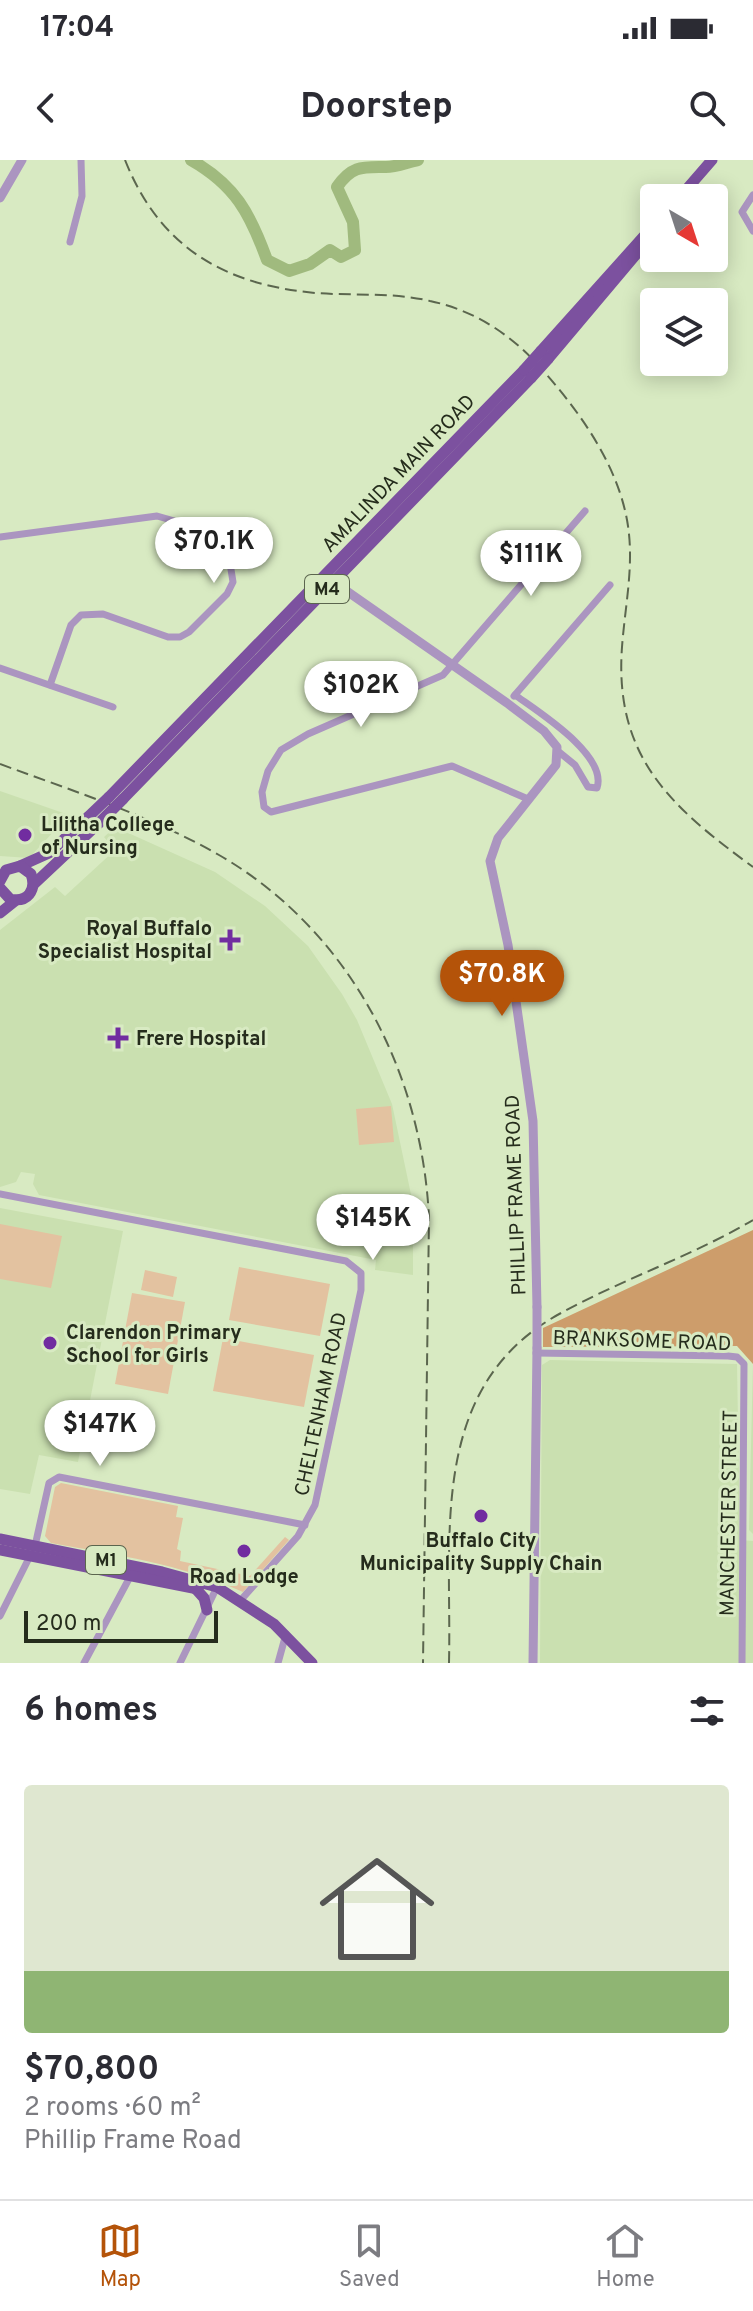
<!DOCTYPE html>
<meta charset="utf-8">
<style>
:root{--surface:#fff;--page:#f7f7f7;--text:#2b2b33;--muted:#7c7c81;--line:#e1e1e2;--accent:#b45309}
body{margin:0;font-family:Overpass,sans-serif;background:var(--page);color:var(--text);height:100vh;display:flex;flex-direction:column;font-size:30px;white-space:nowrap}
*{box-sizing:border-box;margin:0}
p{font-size:26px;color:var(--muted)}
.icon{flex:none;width:44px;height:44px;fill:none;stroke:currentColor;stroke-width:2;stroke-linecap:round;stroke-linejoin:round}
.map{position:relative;height:1503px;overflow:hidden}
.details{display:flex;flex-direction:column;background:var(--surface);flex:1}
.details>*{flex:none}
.needle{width:52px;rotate:141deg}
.buttons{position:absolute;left:640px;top:24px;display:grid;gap:16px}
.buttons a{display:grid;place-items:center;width:88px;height:88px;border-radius:8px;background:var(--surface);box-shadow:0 4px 20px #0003;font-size:40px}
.scale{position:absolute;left:24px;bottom:20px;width:194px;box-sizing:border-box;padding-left:8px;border:4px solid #252c1c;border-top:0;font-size:22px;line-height:28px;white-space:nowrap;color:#252c1c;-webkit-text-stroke:6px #d8eac2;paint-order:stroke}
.price{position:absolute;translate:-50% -68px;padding:0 18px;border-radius:28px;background:#fff;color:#222;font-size:26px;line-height:52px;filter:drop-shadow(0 2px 4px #0008)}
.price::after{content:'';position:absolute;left:50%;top:48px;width:24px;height:18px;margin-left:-12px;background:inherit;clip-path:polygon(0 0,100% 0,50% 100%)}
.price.active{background:var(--accent);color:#fff}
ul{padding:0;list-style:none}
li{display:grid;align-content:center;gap:16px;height:424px;padding:0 24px}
li span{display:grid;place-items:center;height:248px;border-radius:8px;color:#555}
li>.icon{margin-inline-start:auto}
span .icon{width:144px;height:144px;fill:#fffc;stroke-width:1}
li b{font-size:34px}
h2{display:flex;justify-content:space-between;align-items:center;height:96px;padding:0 24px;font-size:34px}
.status{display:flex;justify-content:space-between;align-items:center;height:56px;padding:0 40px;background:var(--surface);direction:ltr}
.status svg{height:22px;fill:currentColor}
header{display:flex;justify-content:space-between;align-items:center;height:104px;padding:0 24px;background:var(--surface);font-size:36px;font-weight:700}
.menu{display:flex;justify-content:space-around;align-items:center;height:112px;border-top:2px solid var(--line);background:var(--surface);font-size:22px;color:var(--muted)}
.menu a{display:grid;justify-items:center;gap:4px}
.menu .active{color:var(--accent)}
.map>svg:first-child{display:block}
.built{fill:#cae0b0}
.green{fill:#e3c2a0}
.forest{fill:#cd9d6b}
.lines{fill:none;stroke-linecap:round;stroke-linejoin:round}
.river{stroke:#a0ba7e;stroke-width:12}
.minor{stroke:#ab95c0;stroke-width:7}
.tertiary{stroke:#ab95c0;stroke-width:9}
.primary{stroke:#7c519f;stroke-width:11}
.rail{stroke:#5b664e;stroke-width:2;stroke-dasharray:12 6;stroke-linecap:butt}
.tertiary-bridge{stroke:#ab95c0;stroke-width:9}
.primary-bridge{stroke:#7c519f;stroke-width:11}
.poi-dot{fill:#712ca0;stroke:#d8eac2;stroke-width:3}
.labels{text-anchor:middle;stroke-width:6;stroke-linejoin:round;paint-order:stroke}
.shield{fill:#d8eac2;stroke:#5b654e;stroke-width:2}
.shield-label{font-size:18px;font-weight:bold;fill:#252c1c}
.street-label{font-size:20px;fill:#252c1c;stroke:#d8eac2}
.poi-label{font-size:20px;font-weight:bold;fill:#252c1c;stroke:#d8eac2;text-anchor:start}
</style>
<div class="status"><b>17:04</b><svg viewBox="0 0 49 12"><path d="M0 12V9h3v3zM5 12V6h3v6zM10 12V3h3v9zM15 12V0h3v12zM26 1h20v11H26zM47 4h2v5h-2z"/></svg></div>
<header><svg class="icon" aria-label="back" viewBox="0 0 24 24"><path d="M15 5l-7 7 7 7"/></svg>Doorstep<svg class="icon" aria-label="search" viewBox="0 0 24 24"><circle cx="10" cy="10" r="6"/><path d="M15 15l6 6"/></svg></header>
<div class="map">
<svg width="753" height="1503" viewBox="0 0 753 1503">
<rect width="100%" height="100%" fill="#d8eac2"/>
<g class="built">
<path d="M 0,631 L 69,655 L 29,698 L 0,696 Z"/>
<path d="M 115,667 L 215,712 L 265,746 L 308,786 L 342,834 L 357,860 L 392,944 L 413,1044 L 413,1115 L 375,1110 L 376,1100 L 39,1035 L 33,1024 L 35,1014 L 21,1012 L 16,1022 L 0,1027 L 0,770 L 55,727 L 65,736 L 115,690 L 104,677 Z"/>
<path d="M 0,1048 L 123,1071 L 78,1302 L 39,1295 L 30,1334 L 0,1329 Z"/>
<path d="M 550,1200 L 737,1204 L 740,1380 L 753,1381 L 753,1503 L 540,1503 L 542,1205 Z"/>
<path d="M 753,1204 L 753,1374 L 749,1370 Z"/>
</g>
<g class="green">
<path d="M 391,946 L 394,982 L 359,985 L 356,949 Z"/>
<path d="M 0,1064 L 62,1076 L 51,1128 L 0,1119 Z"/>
<path d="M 239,1107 L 330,1124 L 320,1176 L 229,1160 Z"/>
<path d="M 145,1110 L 177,1117 L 173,1137 L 141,1130 Z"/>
<path d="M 132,1133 L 185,1142 L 168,1234 L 115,1224 Z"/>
<path d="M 223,1178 L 314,1195 L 304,1247 L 213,1231 Z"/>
<path d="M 61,1323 L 178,1346 L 176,1357 L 183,1358 L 177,1389 L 181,1391 L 180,1401 L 250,1416 L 285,1377 L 289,1380 L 243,1432 C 181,1404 117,1395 51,1383 L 45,1376 L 55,1327 Z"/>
</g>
<path class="forest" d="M 753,1070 L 753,1204 L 737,1186 L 543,1187 L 543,1168 Z"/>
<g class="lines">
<path class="river" d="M 191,0 C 235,25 250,53 267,100 L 289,111 L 310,104 L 330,90 L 341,97 L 355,90 L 353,62 L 337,27 C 352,5 363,7 386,7 C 396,7 408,2 418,0"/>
<g class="minor">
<path d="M 753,35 L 742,52 L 753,71"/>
<path d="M 70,82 L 82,36 L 81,0"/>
<path d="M 0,377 L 157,356 L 206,370 L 218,379 L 229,397 L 233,422 L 227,434 L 189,472 L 180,477 L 168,477 L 103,454 L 81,455 L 71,465 L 50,525"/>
<path d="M 0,508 L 113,547"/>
<path d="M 515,535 C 537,551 608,595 597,628 L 588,627 L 575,605 L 559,592"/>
<path d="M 514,536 L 610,425"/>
<path d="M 528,639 L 452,606 L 271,652 L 264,647 L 262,632 L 268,611 L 281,590 L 308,574 L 443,515 L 585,351"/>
<path d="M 0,1034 L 346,1101 L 361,1113 L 361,1130 L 315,1345 L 298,1376 L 240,1441"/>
<path d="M 536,1193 L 728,1196 L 737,1197 L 744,1204 L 742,1503"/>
<path d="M 0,1456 L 35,1386 L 49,1323 L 59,1317 L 305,1365"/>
<path d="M 84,1503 L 131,1415"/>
<path d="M 180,1503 L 217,1427"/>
<path d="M 278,1503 L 286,1474"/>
</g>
<g class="tertiary">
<path d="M 0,38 L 22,0"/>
<path d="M 328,418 L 507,543 L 544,571 L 557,587 L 556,605 L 498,678 L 490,701 L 508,785 L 533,961 L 537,1147"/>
<path d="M 533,1503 L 537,1188"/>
</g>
<g class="primary">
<path d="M 679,38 L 712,0"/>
<path d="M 541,191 L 654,65"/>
<path d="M 548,199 L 649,79"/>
<path d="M 109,637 L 524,210"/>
<path d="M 123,639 L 531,218"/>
<path d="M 20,706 L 49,693 L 88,657"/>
<path d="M 0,721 L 6,710 L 20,706 L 31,714 C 37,731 27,743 10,739 L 0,728"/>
<path d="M 34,724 L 99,663"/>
<path d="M 0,753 L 15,741"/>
<path d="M 0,1379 L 162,1412 L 217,1427 L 274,1464 L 312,1503"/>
<path d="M 0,1390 L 198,1429"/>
<path d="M 195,1428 L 204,1438 L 207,1450"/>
</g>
<g class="rail">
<path d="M 125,0 C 160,88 225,125 316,133 C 354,136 393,132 430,141 C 473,150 509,173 538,205 C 578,249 619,305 628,366 C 634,407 625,446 622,487 C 614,597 671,647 753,707"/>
<path d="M 0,604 C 73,631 151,656 219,695 C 349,770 422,911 429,1058 L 423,1503"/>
<path d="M 449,1503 C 452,1374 427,1226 561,1153 C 623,1119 692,1096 753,1060"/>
</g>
<path class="tertiary-bridge" d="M 537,1188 L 537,1147"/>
<g class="primary-bridge">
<path d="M 524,210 L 541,191"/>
<path d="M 531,218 L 548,199"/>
<path d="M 88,657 L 109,637"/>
<path d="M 99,663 L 123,639"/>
</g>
</g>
<g class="poi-dot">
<circle cx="25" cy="675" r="8"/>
<path d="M226 768h8v8h8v8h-8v8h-8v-8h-8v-8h8z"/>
<path d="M114 866h8v8h8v8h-8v8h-8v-8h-8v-8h8z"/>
<circle cx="50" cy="1183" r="8"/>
<circle cx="481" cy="1356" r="8"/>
<circle cx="244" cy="1391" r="8"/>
</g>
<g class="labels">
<g class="shield">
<rect x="305" y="415" width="44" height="28" rx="6"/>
<rect x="86" y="1386" width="40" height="28" rx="6"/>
</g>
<g class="shield-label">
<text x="327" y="435">M4</text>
<text x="106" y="1406">M1</text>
</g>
<g class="street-label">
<text transform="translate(398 313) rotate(-46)" y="7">AMALINDA MAIN ROAD</text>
<text transform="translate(515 1035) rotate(-92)" y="7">PHILLIP FRAME ROAD</text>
<text transform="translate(642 1180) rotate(2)" y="7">BRANKSOME ROAD</text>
<text transform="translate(320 1244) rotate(-78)" y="7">CHELTENHAM ROAD</text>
<text transform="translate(728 1353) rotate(-89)" y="7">MANCHESTER STREET</text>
</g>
<g class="poi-label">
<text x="41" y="671">Lilitha College<tspan x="41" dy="23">of Nursing</tspan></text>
<text x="212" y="775" text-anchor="end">Royal Buffalo<tspan x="212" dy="23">Specialist Hospital</tspan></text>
<text x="136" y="885">Frere Hospital</text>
<text x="66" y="1179">Clarendon Primary<tspan x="66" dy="23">School for Girls</tspan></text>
<text x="481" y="1387" text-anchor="middle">Buffalo City<tspan x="481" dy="23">Municipality Supply Chain</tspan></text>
<text x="244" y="1423" text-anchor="middle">Road Lodge</text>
</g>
</g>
</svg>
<div class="buttons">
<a><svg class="needle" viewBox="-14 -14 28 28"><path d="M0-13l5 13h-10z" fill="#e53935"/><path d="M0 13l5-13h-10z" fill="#7c7c81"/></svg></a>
<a><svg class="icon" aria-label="layers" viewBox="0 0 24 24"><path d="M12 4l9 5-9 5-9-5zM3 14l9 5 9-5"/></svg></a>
</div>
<div class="scale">200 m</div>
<b class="price" style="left:214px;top:425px">$70.1K</b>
<b class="price" style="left:531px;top:438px">$111K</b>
<b class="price" style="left:361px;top:569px">$102K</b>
<b class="price active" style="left:502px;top:858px">$70.8K</b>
<b class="price" style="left:373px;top:1102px">$145K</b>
<b class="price" style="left:100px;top:1308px">$147K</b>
</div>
<section class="details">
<h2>6 homes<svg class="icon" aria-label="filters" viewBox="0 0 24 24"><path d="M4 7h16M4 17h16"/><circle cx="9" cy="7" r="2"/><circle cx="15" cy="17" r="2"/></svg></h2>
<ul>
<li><span style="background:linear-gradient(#dfe7d0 75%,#8fb573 0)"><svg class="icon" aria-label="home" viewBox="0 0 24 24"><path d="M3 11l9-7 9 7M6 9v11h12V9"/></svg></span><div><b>$70,800</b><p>2 rooms · 60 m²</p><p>Phillip Frame Road</p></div></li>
</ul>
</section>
<nav class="menu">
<a class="active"><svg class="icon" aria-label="map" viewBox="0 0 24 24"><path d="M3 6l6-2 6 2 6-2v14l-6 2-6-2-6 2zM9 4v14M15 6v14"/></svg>Map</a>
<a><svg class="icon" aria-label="saved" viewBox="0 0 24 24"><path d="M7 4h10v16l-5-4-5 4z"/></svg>Saved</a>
<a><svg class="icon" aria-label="home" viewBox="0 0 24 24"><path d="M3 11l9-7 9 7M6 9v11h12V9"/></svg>Home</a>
</nav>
